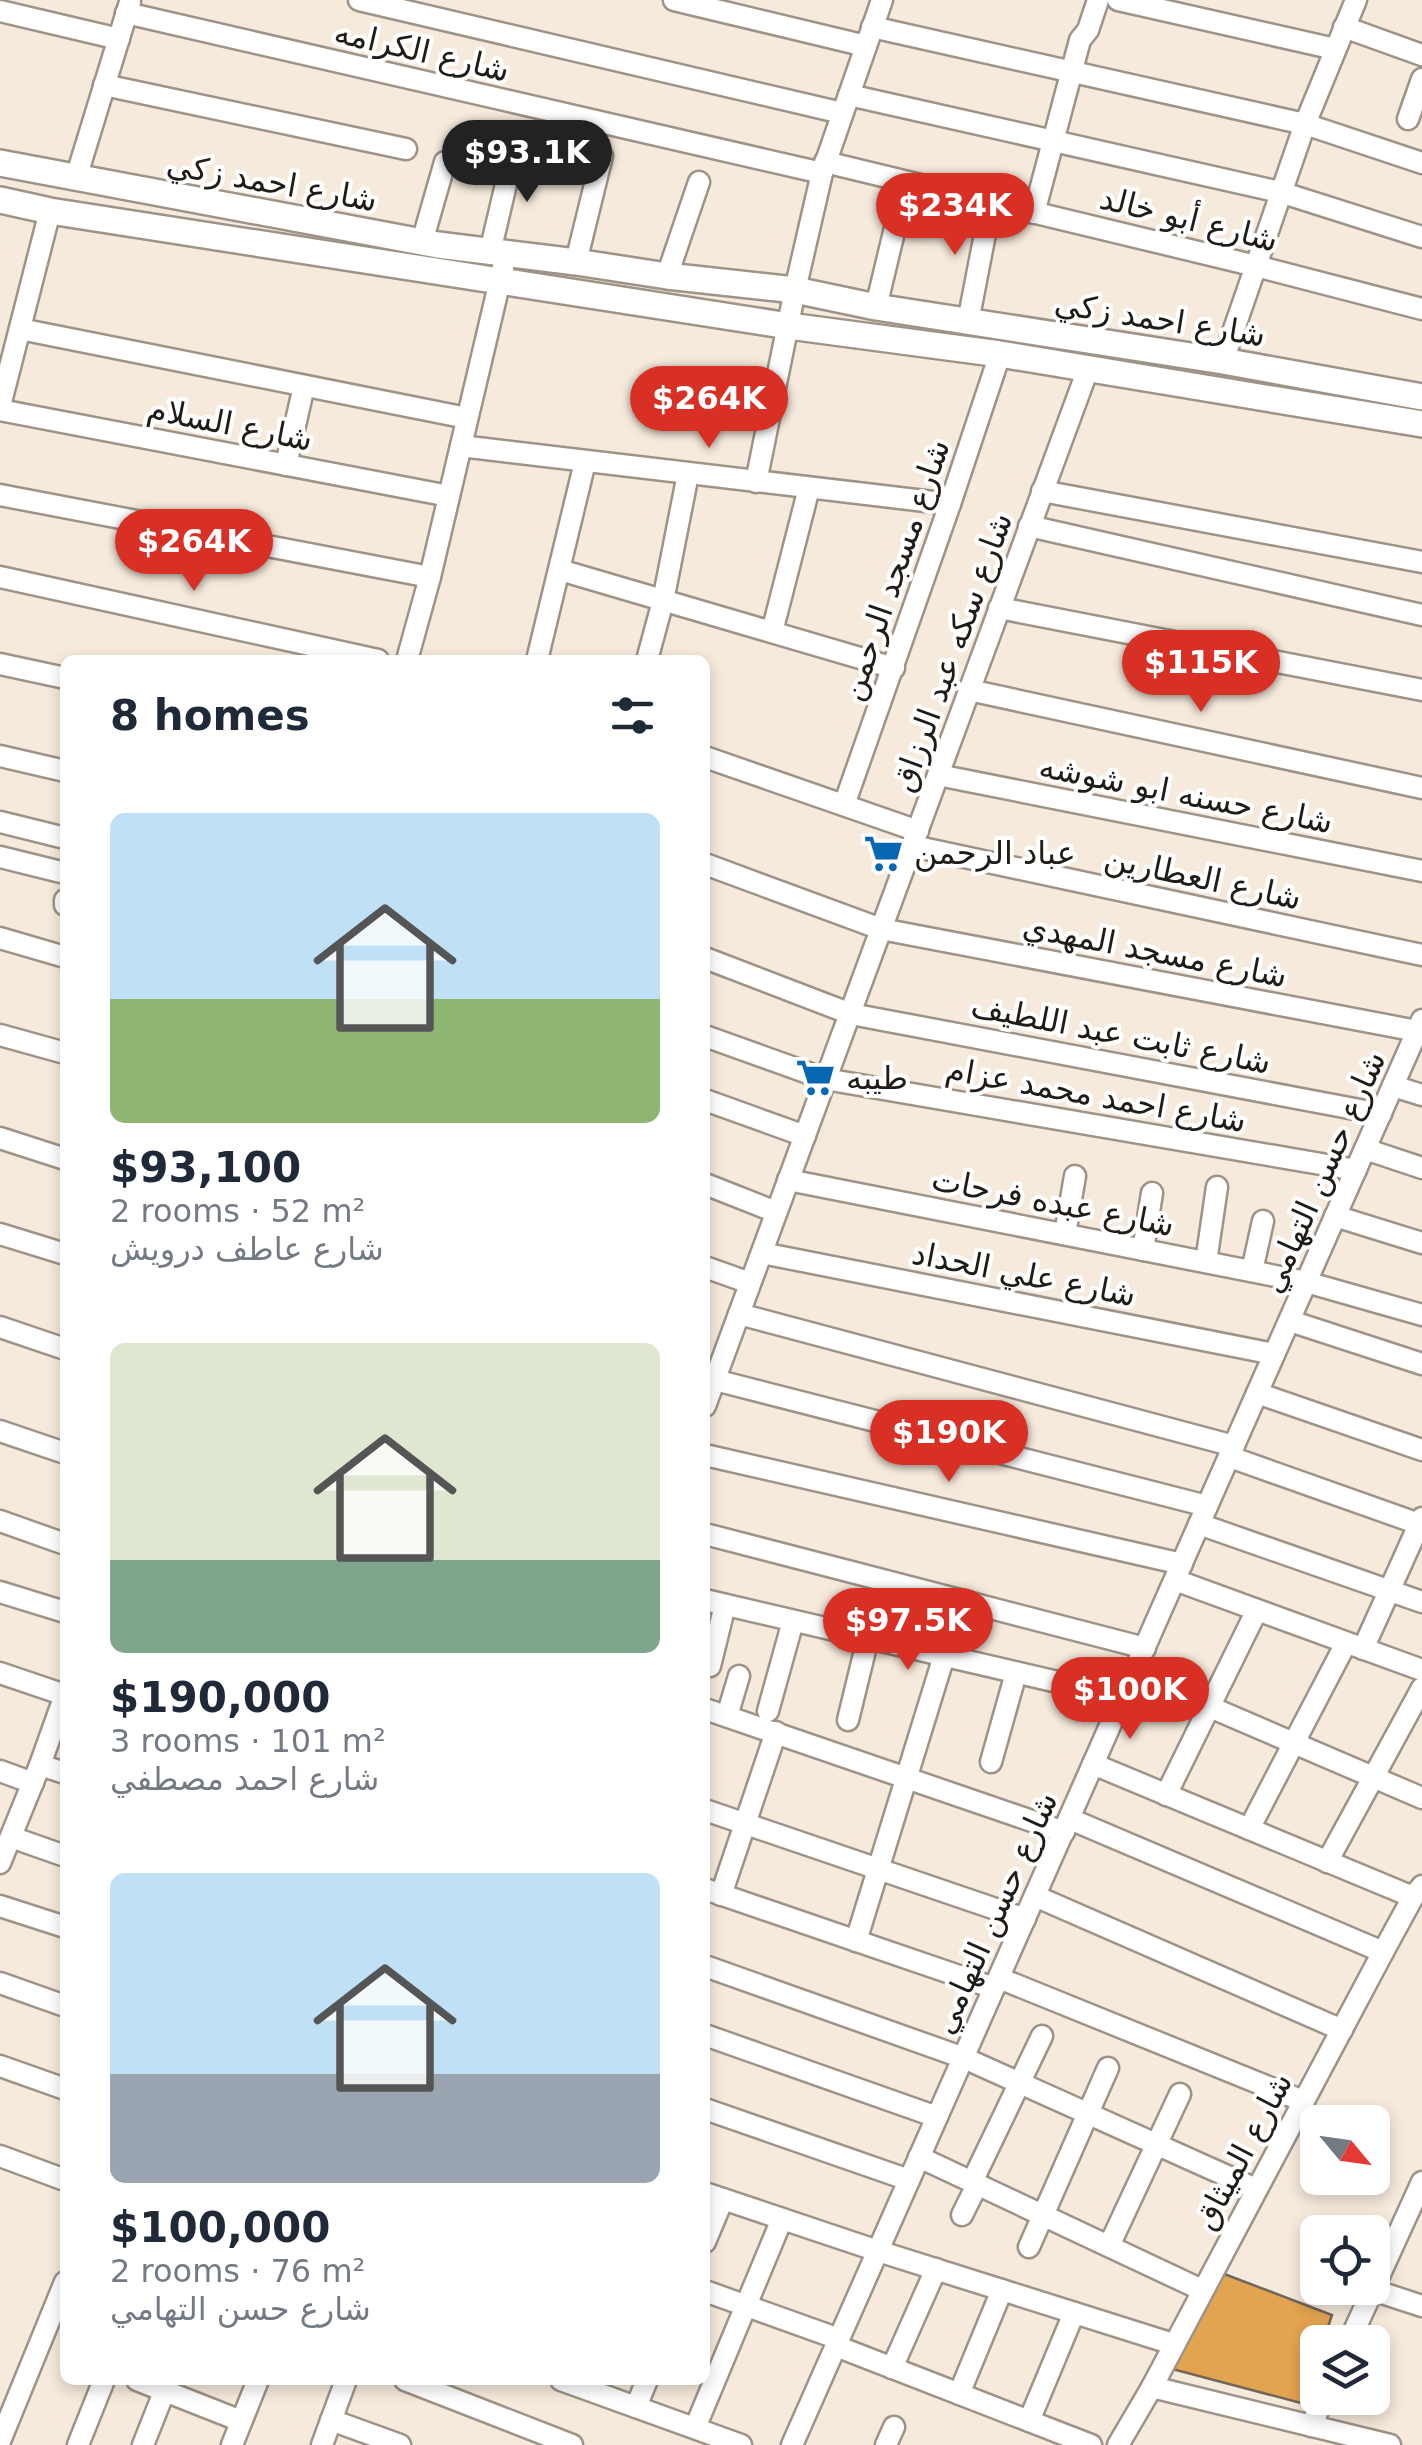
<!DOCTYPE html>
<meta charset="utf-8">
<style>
:root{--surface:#fff;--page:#f2f2f3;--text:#1f2937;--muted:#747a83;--accent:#d93025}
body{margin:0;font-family:"DejaVu Sans","Noto Naskh Arabic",sans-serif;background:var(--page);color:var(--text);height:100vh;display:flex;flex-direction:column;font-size:38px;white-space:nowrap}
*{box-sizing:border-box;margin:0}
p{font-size:32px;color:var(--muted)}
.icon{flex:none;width:55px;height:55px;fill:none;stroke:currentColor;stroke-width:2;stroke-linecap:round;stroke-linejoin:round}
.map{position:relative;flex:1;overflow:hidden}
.drawer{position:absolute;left:60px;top:655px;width:650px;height:1730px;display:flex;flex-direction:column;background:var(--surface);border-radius:15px;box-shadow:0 5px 15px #0003}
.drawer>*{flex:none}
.needle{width:65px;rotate:119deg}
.tools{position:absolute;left:1300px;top:2105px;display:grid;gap:20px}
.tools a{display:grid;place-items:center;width:90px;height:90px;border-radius:15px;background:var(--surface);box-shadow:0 5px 15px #0003;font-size:50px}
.price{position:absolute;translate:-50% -85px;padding:0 22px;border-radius:35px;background:var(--accent);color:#fff;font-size:32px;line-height:65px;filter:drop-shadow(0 2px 5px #0008)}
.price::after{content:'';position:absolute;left:50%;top:60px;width:30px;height:22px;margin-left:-15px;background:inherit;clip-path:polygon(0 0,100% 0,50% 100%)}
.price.selected{background:#222;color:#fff}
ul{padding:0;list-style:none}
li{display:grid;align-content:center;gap:20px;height:530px;padding:0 50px}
li span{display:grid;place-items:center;height:310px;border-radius:15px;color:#555}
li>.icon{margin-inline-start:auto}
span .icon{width:180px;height:180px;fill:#fffc;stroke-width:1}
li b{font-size:42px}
h2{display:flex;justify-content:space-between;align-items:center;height:120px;padding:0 50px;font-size:42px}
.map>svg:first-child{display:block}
.building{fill:#e3a452;stroke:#71665a;stroke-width:2.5}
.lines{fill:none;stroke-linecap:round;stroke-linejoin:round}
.minor-casing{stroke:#9e9386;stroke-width:25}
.tertiary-casing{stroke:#9e9386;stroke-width:30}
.minor{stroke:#fff;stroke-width:20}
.tertiary{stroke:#fff;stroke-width:25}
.labels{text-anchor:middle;stroke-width:8;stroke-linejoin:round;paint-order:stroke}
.street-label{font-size:32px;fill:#1f1b16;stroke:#fff}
.poi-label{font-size:32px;fill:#1f1b16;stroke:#fff;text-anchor:start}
</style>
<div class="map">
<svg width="1422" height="2445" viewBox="0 0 1422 2445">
<rect width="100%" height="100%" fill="#f6eadc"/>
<path class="building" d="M 1219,2272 L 1332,2315 L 1323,2342 L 1318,2342 L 1318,2357 L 1301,2403 L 1172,2369 Z"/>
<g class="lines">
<defs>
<g id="minor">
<path d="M 359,0 L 842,113"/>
<path d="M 674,0 L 866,46"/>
<path d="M 1118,0 L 1335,49"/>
<path d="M 0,11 L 119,39"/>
<path d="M 126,13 L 822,173"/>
<path d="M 872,27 L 1305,124 L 1422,163"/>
<path d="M 1344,27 L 1422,55"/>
<path d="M 104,85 L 406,149"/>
<path d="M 849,95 L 1280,192 L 1422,237"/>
<path d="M 1408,119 L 1422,79"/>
<path d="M 825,162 L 1256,266 L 1422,309"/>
<path d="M 76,178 L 130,2"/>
<path d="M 1034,213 L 1080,40 L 1088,30 L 1098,0"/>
<path d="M 422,242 L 445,162"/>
<path d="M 490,252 L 515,146"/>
<path d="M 576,262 L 602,156"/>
<path d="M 667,276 L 699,182"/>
<path d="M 876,307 L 906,182"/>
<path d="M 968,322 L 991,203"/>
<path d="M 20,329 L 467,418"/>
<path d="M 1223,361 L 1305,124 L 1356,0"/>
<path d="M 0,406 L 50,211"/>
<path d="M 0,410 L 449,496"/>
<path d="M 461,446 L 950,504"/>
<path d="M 286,465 L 304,386"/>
<path d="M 756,482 L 795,290 L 822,173 L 882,0"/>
<path d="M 1042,491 L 1422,562"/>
<path d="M 0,495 L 430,577"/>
<path d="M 1029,526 L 1422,615"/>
<path d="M 560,570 L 894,668"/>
<path d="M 0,577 L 378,660"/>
<path d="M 999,608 L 1422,690"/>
<path d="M 772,632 L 809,488"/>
<path d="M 407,660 L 430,577 L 506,255"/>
<path d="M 537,660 L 585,462"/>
<path d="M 647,660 L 663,601 L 688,474"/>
<path d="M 0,664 L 65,678"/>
<path d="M 969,690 L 1422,788"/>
<path d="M 0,756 L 65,771"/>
<path d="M 705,757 L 918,831"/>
<path d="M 938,775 L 1422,871"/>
<path d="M 844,805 L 950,504 L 1000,354"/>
<path d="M 0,822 L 65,838"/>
<path d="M 913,846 L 1422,955"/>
<path d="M 0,857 L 65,873"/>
<path d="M 705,864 L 881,929 L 1417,1031"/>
<path d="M 65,900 L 65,905"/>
<path d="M 0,938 L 65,957"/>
<path d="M 705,958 L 851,1014 L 1381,1114"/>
<path d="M 0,1035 L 65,1053"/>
<path d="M 705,1036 L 825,1079 L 1356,1170"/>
<path d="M 1393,1086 L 1422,1095"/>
<path d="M 705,1100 L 805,1136"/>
<path d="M 0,1138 L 65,1159"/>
<path d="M 1365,1149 L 1422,1168"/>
<path d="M 788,1180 L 1306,1282 L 1422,1315"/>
<path d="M 705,1184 L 776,1212"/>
<path d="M 1335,1216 L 1422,1243"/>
<path d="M 0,1234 L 65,1254"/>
<path d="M 1065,1234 L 1075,1176"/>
<path d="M 1143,1250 L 1152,1193"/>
<path d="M 762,1253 L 1274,1354"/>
<path d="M 1206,1262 L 1217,1187"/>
<path d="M 705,1267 L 750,1283"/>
<path d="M 1252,1271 L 1263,1221"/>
<path d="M 739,1314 L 1234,1446"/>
<path d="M 1290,1321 L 1422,1364"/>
<path d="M 0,1327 L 65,1349"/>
<path d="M 715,1380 L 1207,1506"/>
<path d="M 1257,1393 L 1422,1450"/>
<path d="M 705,1406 L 1088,369"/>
<path d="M 0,1431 L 65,1453"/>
<path d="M 705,1455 L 1182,1564"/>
<path d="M 1230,1457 L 1422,1525"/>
<path d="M 0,1521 L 65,1544"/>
<path d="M 1199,1524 L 1422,1602"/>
<path d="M 705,1534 L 1145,1648"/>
<path d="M 1175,1580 L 1422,1670"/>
<path d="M 0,1592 L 65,1612"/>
<path d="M 705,1600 L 1122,1697"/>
<path d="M 1363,1649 L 1422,1518"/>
<path d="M 936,1654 L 947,1597"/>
<path d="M 710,1666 L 725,1605"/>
<path d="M 0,1673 L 65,1695"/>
<path d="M 1133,1674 L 1422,1798"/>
<path d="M 705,1709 L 1064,1832"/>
<path d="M 768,1711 L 793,1621"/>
<path d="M 727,1716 L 739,1676"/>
<path d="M 848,1720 L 868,1638"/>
<path d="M 991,1762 L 1016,1673"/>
<path d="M 1093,1764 L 1413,1897"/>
<path d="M 40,1765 L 65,1773"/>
<path d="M 0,1771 L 33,1783"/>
<path d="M 1166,1795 L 1257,1610"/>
<path d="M 705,1810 L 1025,1919"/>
<path d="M 1070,1819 L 1383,1952"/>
<path d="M 1249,1829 L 1346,1643"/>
<path d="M 11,1837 L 65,1856"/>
<path d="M 1327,1862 L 1422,1688"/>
<path d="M 0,1863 L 40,1765 L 65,1695"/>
<path d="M 705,1889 L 994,1988"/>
<path d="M 721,1895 L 776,1732"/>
<path d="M 1035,1896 L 1342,2030"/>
<path d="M 0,1906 L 65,1927"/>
<path d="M 856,1941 L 944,1656"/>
<path d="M 705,1966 L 964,2058 L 1256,2189"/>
<path d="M 999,1978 L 1303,2101"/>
<path d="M 0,1983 L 65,2006"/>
<path d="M 705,2035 L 937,2117"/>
<path d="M 0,2066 L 65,2089"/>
<path d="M 705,2109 L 909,2180"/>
<path d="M 0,2156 L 65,2180"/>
<path d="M 919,2157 L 1202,2290"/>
<path d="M 972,2182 L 1042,2036"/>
<path d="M 705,2193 L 878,2251 L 1173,2344"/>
<path d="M 962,2215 L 977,2185"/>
<path d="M 705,2242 L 723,2199"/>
<path d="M 1109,2246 L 1180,2094"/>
<path d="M 1029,2247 L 1108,2068"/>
<path d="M 1373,2290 L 1422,2306"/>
<path d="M 705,2291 L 839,2339"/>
<path d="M 1349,2342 L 1422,2182"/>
<path d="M 836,2346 L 1091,2445"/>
<path d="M 892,2368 L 936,2269"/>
<path d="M 137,2380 L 241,2421"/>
<path d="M 405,2380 L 572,2445"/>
<path d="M 561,2380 L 741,2445"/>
<path d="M 1152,2387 L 1390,2445"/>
<path d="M 959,2394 L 1002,2290"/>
<path d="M 636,2407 L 647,2380"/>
<path d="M 331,2420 L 400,2445"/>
<path d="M 1029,2421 L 1074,2313"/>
<path d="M 1311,2426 L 1324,2398"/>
<path d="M 695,2428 L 782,2219"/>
<path d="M 0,2441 L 65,2282"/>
<path d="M 78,2445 L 104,2380"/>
<path d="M 143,2445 L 168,2382"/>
<path d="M 232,2445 L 258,2380"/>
<path d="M 322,2445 L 346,2380"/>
<path d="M 792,2445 L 1422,1020"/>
<path d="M 886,2445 L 894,2427"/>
<path d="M 1118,2445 L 1152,2387 L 1383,1952 L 1413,1897 L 1422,1886"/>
</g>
<g id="tertiary">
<path d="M 0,163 L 438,245 L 576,262 L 667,276 L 795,290 L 876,307 L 1223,361 L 1422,397"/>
<path d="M 0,200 L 50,211 L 789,326 L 1000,354 L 1422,424"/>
</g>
</defs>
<use href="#minor" class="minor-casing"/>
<use href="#tertiary" class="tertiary-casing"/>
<use href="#minor" class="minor"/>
<use href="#tertiary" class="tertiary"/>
</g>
<defs>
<symbol id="supermarket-bare" viewBox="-9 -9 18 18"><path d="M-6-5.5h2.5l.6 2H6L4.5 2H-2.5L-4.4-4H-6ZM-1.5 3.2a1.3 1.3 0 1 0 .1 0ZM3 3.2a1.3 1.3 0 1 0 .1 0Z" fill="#0866b3" stroke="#fff" stroke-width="2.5" paint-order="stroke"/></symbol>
</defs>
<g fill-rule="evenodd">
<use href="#supermarket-bare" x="856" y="826" width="55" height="55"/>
<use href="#supermarket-bare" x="788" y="1050" width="55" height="55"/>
</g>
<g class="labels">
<g class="street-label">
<text transform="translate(422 51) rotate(13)" y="11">شارع الكرامه</text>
<text transform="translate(272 182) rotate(10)" y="11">شارع احمد زكي</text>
<text transform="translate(1189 219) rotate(14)" y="11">شارع أبو خالد</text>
<text transform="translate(1160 319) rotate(9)" y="11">شارع احمد زكي</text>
<text transform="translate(230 424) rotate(11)" y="11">شارع السلام</text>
<text transform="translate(895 570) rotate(-71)" y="11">شارع مسجد الرحمن</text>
<text transform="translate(952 652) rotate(-70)" y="11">شارع سكه عبد الرزاق</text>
<text transform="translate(1186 794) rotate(11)" y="11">شارع حسنه ابو شوشه</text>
<text transform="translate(1203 878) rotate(12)" y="11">شارع العطارين</text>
<text transform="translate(1155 951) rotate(11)" y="11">شارع مسجد المهدي</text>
<text transform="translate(1121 1034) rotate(11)" y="11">شارع ثابت عبد اللطيف</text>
<text transform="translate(1096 1095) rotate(10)" y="11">شارع احمد محمد عزام</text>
<text transform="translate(1323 1172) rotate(-66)" y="11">شارع حسن التهامي</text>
<text transform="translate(1053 1202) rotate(11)" y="11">شارع عبده فرحات</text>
<text transform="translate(1024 1274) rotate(11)" y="11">شارع علي الحداد</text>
<text transform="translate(995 1913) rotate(-66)" y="11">شارع حسن التهامي</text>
<text transform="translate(1243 2151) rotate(-62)" y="11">شارع الميثاق</text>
</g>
<g class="poi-label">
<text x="914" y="864">عباد الرحمن</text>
<text x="846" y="1089">طيبه</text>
</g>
</g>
</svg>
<div class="tools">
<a><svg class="needle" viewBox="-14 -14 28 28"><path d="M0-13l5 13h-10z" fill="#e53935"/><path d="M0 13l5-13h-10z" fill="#747a83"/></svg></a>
<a><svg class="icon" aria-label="locate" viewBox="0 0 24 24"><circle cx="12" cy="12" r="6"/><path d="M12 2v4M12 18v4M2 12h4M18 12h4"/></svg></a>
<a><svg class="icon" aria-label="layers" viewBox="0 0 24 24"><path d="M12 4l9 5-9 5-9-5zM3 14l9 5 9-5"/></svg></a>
</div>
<b class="price selected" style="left:527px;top:205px">$93.1K</b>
<b class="price" style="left:955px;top:258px">$234K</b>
<b class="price" style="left:709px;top:451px">$264K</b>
<b class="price" style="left:194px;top:594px">$264K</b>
<b class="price" style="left:1201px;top:715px">$115K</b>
<b class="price" style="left:949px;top:1485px">$190K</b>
<b class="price" style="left:908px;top:1673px">$97.5K</b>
<b class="price" style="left:1130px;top:1742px">$100K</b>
<section class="drawer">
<h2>8 homes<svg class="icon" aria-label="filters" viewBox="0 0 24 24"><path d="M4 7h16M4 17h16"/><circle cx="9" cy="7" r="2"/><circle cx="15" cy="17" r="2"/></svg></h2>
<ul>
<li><span style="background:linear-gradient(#bfe0f5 60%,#8fb573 0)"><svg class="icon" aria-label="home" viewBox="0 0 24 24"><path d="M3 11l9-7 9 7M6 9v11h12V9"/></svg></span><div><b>$93,100</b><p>2 rooms · 52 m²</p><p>شارع عاطف درويش</p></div></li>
<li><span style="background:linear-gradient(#dfe7d0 70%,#7fa58c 0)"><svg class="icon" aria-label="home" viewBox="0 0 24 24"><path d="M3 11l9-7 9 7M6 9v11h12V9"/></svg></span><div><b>$190,000</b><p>3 rooms · 101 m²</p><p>شارع احمد مصطفي</p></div></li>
<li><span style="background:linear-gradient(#bfe0f5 65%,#9aa5b1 0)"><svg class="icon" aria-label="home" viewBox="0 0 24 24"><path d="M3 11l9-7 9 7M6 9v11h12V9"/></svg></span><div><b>$100,000</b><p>2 rooms · 76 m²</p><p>شارع حسن التهامي</p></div></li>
</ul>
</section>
</div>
